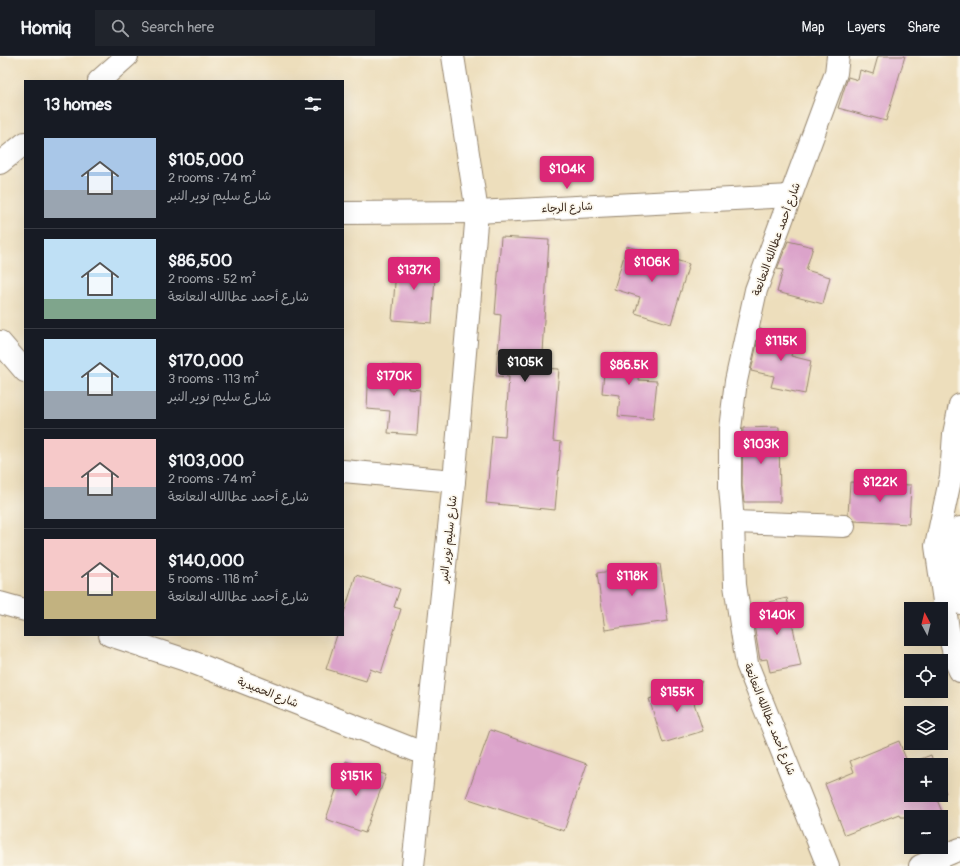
<!DOCTYPE html>
<meta charset="utf-8">
<style>
:root{--surface:#171b24;--page:#20242c;--text:#f1f3f6;--muted:#9ea1a6;--line:#363941;--accent:#db2777}
body{margin:0;font-family:Pangolin,"Playpen Sans Arabic",sans-serif;background:var(--page);color:var(--text);height:100vh;display:flex;flex-direction:column;font-size:15px;white-space:nowrap}
*{box-sizing:border-box;margin:0}
p{font-size:13px;color:var(--muted)}
.icon{flex:none;width:22px;height:22px;fill:none;stroke:currentColor;stroke-width:2;stroke-linecap:round;stroke-linejoin:round}
.map{position:relative;flex:1;overflow:hidden}
.side{position:absolute;left:24px;top:24px;width:320px;height:556px;display:flex;flex-direction:column;background:var(--surface);border-radius:0px;box-shadow:0 4px 16px #0002}
.side>*{flex:none}
.needle{width:26px;rotate:353deg}
.tools{position:absolute;left:904px;top:546px;display:grid;gap:8px}
.tools a{display:grid;place-items:center;width:44px;height:44px;border-radius:0px;background:var(--surface);box-shadow:0 4px 16px #0002;font-size:20px}
.price{position:absolute;translate:-50% -34px;padding:0 9px;border-radius:4px;background:var(--accent);color:#fff;font-size:13px;line-height:26px;filter:drop-shadow(0 1px 2px #0008)}
.price::after{content:'';position:absolute;left:50%;top:24px;width:12px;height:9px;margin-left:-6px;background:inherit;clip-path:polygon(0 0,100% 0,50% 100%)}
.price.selected{background:#222;color:#fff}
ul{padding:0;list-style:none}
li{display:flex;align-items:center;gap:12px;height:100px;padding:0 20px}
li+li{border-top:1px solid var(--line)}
li span{display:grid;place-items:center;flex:none;width:112px;height:80px;border-radius:0px;color:#555}
li>.icon{margin-inline-start:auto}
span .icon{width:48px;height:48px;fill:#fffc;stroke-width:1}
li b{font-size:17px}
h2{display:flex;justify-content:space-between;align-items:center;height:48px;padding:0 20px;font-size:17px}
header{display:flex;align-items:center;gap:24px;box-sizing:border-box;height:56px;padding:0 20px;background:var(--surface);border-bottom:1px solid var(--line)}
header strong{font-size:19px}
nav{display:flex;gap:22px;margin-inline-start:auto;font-size:14px}
.search{width:280px;height:36px;background:var(--page);display:flex;align-items:center;gap:10px;box-sizing:border-box;padding:0 14px;border-radius:0px;color:var(--muted);font-size:15px}
.map>svg:first-child{display:block}
.building{fill:#dba3ca}
.lines{fill:none;stroke-linecap:round;stroke-linejoin:round}
.minor-casing{stroke:#94846d;stroke-width:24}
.minor{stroke:#fff;stroke-width:22}
.labels{text-anchor:middle;stroke-width:3.5;stroke-linejoin:round;paint-order:stroke}
.street-label{font-size:11px;fill:#3b2a1e;stroke:#fbf7ec}
</style>
<header>
<strong>Homiq</strong>
<div class="search"><svg class="icon" aria-label="search" viewBox="0 0 24 24"><circle cx="10" cy="10" r="6"/><path d="M15 15l6 6"/></svg>Search here</div>
<nav><a>Map</a><a>Layers</a><a>Share</a></nav>
</header>
<div class="map">
<svg width="960" height="810" viewBox="0 0 960 810">
<rect width="100%" height="100%" fill="#fbf7ec"/>
<filter id="ink" filterUnits="userSpaceOnUse"><feTurbulence type="fractalNoise" baseFrequency=".025" numOctaves="2"/><feDisplacementMap in="SourceGraphic" scale="8" xChannelSelector="R" yChannelSelector="G"/><feConvolveMatrix kernelMatrix="1 2 1 2 8 2 1 2 1" color-interpolation-filters="sRGB"/></filter>
<filter id="wash" filterUnits="userSpaceOnUse"><feTurbulence type="fractalNoise" baseFrequency=".012" numOctaves="4" result="noise"/><feDisplacementMap in="SourceGraphic" scale="16" xChannelSelector="R" yChannelSelector="G"/><feGaussianBlur stdDeviation="0.9" result="paint"/><feColorMatrix in="noise" values="0 0 0 0 0 0 0 0 0 0 0 0 0 0 0 0 0 1.4 0 .05"/><feComposite in="paint" operator="in"/></filter>
<g filter="url(#wash)">
<rect width="100%" height="100%" fill="#eddebc"/>
<g id="blocks">
<g class="building">
<path d="M 878,0 L 905,0 L 886,65 L 838,52 L 848,21 L 858,24 L 860,14 L 873,18 Z"/>
<path d="M 501,181 L 549,184 L 541,312 L 559,313 L 553,385 L 561,386 L 555,454 L 486,447 L 492,380 L 505,381 L 509,321 L 496,320 L 501,259 L 495,258 Z"/>
<path d="M 788,185 L 813,191 L 806,214 L 830,221 L 823,248 L 777,236 L 783,214 L 777,213 Z"/>
<path d="M 627,190 L 689,208 L 671,268 L 635,257 L 640,241 L 614,233 Z"/>
<path d="M 397,202 L 436,206 L 432,267 L 392,264 Z"/>
<path d="M 760,273 L 795,280 L 791,300 L 811,305 L 805,338 L 771,331 L 774,320 L 751,315 Z"/>
<path d="M 606,297 L 640,300 L 638,324 L 657,325 L 653,363 L 618,360 L 620,339 L 602,337 Z"/>
<path d="M 369,308 L 409,310 L 408,333 L 420,334 L 417,379 L 388,377 L 390,355 L 367,353 Z"/>
<path d="M 779,371 L 780,446 L 744,446 L 742,430 L 743,372 Z"/>
<path d="M 850,426 L 911,429 L 909,468 L 855,465 L 848,459 Z"/>
<path d="M 660,508 L 668,565 L 605,574 L 597,517 Z"/>
<path d="M 356,519 L 400,533 L 394,551 L 401,553 L 381,617 L 370,613 L 366,625 L 326,613 L 337,579 L 343,579 L 343,560 Z"/>
<path d="M 787,542 L 801,610 L 770,616 L 767,603 L 760,604 L 753,563 L 755,562 L 754,555 L 770,551 L 769,546 Z"/>
<path d="M 702,625 L 693,644 L 703,675 L 663,687 L 649,643 Z"/>
<path d="M 490,674 L 587,708 L 564,775 L 466,742 Z"/>
<path d="M 899,685 L 908,708 L 931,699 L 934,709 L 911,709 L 911,739 L 941,739 L 941,726 L 946,737 L 936,741 L 944,761 L 900,761 L 899,758 L 845,779 L 825,728 L 854,716 L 850,705 Z"/>
<path d="M 346,705 L 386,719 L 365,777 L 326,763 Z"/>
</g>
</g>
</g>
<g filter="url(#ink)">
<use href="#blocks" fill-opacity="0" stroke="#94846d" stroke-width="1"/>
<g class="lines">
<defs>
<g id="minor">
<path d="M 99,25 L 127,0"/>
<path d="M 0,107 L 25,87"/>
<path d="M 343,157 L 477,156 L 791,140"/>
<path d="M 0,286 L 25,315"/>
<path d="M 960,349 L 954,378 L 951,420 L 936,490 L 948,573 L 956,606 L 960,615"/>
<path d="M 343,415 L 454,425"/>
<path d="M 733,466 L 844,470"/>
<path d="M 960,472 C 955,500 956,520 960,547"/>
<path d="M 0,547 L 25,554"/>
<path d="M 110,579 L 192,606 L 425,698"/>
<path d="M 413,810 L 454,425 L 477,156 L 453,0"/>
<path d="M 828,810 L 747,608 L 735,529 L 733,466 L 730,431 L 730,373 L 736,325 L 756,234 L 836,17 L 838,0"/>
<path d="M 920,810 L 960,793"/>
</g>
</defs>
<use href="#minor" class="minor-casing"/>
<use href="#minor" class="minor"/>
</g>
</g>
<g class="labels">
<g class="street-label">
<text transform="translate(567 151) rotate(-3)" y="4">شارع الرجاء</text>
<text transform="translate(776 183) rotate(-70)" y="4">شارع أحمد عطاالله النعانعة</text>
<text transform="translate(448 483) rotate(-84)" y="4">شارع سليم نوير النبر</text>
<text transform="translate(268 636) rotate(21)" y="4">شارع الحميدية</text>
<text transform="translate(770 663) rotate(68)" y="4">شارع أحمد عطاالله النعانعة</text>
</g>
</g>
</svg>
<div class="tools">
<a><svg class="needle" viewBox="-14 -14 28 28"><path d="M0-13l5 13h-10z" fill="#e53935"/><path d="M0 13l5-13h-10z" fill="#9ea1a6"/></svg></a>
<a><svg class="icon" aria-label="locate" viewBox="0 0 24 24"><circle cx="12" cy="12" r="6"/><path d="M12 2v4M12 18v4M2 12h4M18 12h4"/></svg></a>
<a><svg class="icon" aria-label="layers" viewBox="0 0 24 24"><path d="M12 4l9 5-9 5-9-5zM3 14l9 5 9-5"/></svg></a>
<a>+</a>
<a>−</a>
</div>
<b class="price" style="left:567px;top:134px">$104K</b>
<b class="price" style="left:652px;top:227px">$106K</b>
<b class="price" style="left:414px;top:235px">$137K</b>
<b class="price" style="left:781px;top:306px">$115K</b>
<b class="price selected" style="left:525px;top:327px">$105K</b>
<b class="price" style="left:629px;top:330px">$86.5K</b>
<b class="price" style="left:394px;top:341px">$170K</b>
<b class="price" style="left:761px;top:409px">$103K</b>
<b class="price" style="left:880px;top:447px">$122K</b>
<b class="price" style="left:632px;top:541px">$118K</b>
<b class="price" style="left:777px;top:580px">$140K</b>
<b class="price" style="left:677px;top:657px">$155K</b>
<b class="price" style="left:356px;top:741px">$151K</b>
<section class="side">
<h2>13 homes<svg class="icon" aria-label="filters" viewBox="0 0 24 24"><path d="M4 7h16M4 17h16"/><circle cx="9" cy="7" r="2"/><circle cx="15" cy="17" r="2"/></svg></h2>
<ul>
<li><span style="background:linear-gradient(#a9c7e8 65%,#9aa5b1 0)"><svg class="icon" aria-label="home" viewBox="0 0 24 24"><path d="M3 11l9-7 9 7M6 9v11h12V9"/></svg></span><div><b>$105,000</b><p>2 rooms · 74 m²</p><p>شارع سليم نوير النبر</p></div></li>
<li><span style="background:linear-gradient(#bfe0f5 75%,#7fa58c 0)"><svg class="icon" aria-label="home" viewBox="0 0 24 24"><path d="M3 11l9-7 9 7M6 9v11h12V9"/></svg></span><div><b>$86,500</b><p>2 rooms · 52 m²</p><p>شارع أحمد عطاالله النعانعة</p></div></li>
<li><span style="background:linear-gradient(#bfe0f5 65%,#9aa5b1 0)"><svg class="icon" aria-label="home" viewBox="0 0 24 24"><path d="M3 11l9-7 9 7M6 9v11h12V9"/></svg></span><div><b>$170,000</b><p>3 rooms · 113 m²</p><p>شارع سليم نوير النبر</p></div></li>
<li><span style="background:linear-gradient(#f6c9c9 60%,#9aa5b1 0)"><svg class="icon" aria-label="home" viewBox="0 0 24 24"><path d="M3 11l9-7 9 7M6 9v11h12V9"/></svg></span><div><b>$103,000</b><p>2 rooms · 74 m²</p><p>شارع أحمد عطاالله النعانعة</p></div></li>
<li><span style="background:linear-gradient(#f6c9c9 65%,#c2b280 0)"><svg class="icon" aria-label="home" viewBox="0 0 24 24"><path d="M3 11l9-7 9 7M6 9v11h12V9"/></svg></span><div><b>$140,000</b><p>5 rooms · 118 m²</p><p>شارع أحمد عطاالله النعانعة</p></div></li>
</ul>
</section>
</div>
